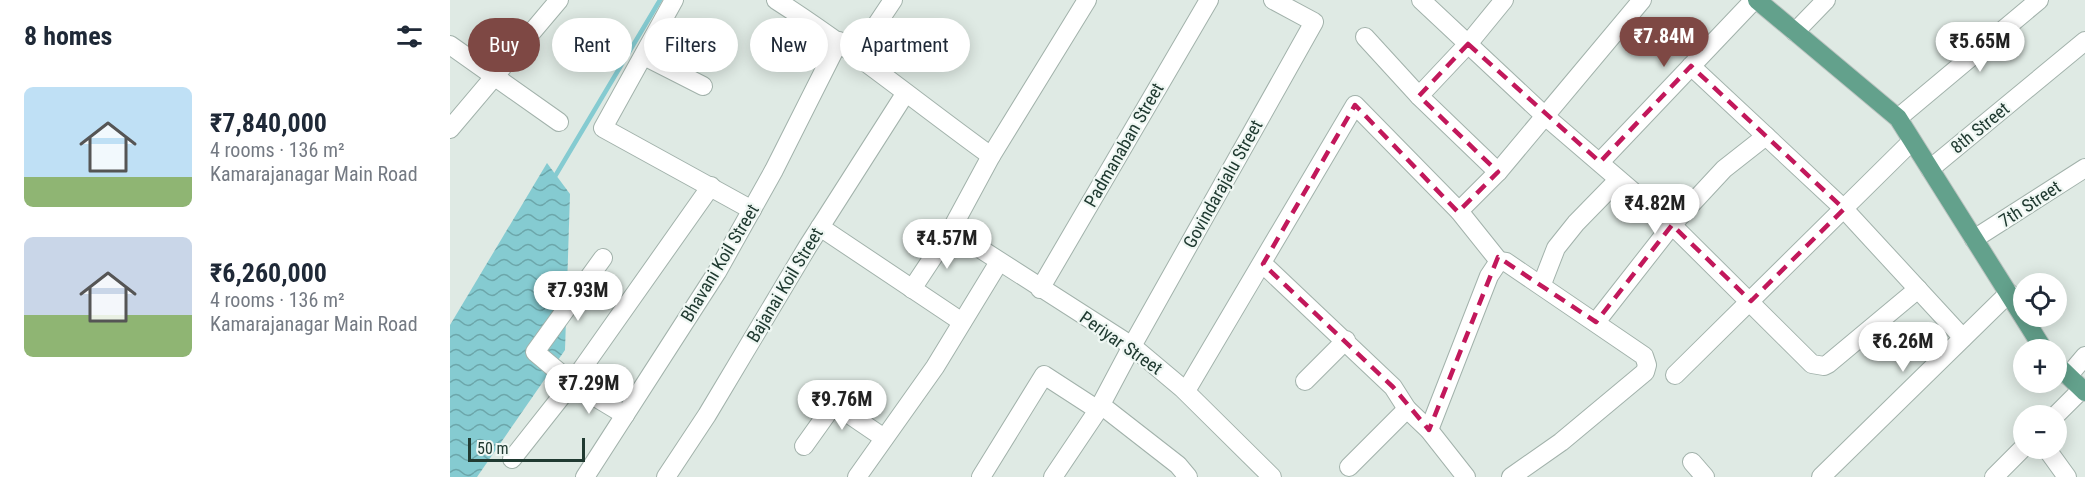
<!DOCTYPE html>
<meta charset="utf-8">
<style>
:root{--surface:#fff;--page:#f2f2f3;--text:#1f2937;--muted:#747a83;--accent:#7e4844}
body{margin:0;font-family:"Roboto Condensed",sans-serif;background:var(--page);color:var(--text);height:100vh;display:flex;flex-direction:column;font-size:22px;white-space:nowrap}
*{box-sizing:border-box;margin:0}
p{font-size:20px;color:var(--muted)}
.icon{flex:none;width:33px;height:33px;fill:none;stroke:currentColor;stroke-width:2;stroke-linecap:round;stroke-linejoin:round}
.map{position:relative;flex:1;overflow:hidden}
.side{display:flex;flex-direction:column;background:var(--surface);width:450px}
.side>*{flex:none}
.banner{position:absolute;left:18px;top:18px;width:570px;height:54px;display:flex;gap:12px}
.fabs{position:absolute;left:1563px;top:273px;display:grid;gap:12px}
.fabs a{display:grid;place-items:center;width:54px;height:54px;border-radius:50%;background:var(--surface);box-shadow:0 3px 15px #0003;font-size:30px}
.scale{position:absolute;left:18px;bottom:15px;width:117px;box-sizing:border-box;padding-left:6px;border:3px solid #203a31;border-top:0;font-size:16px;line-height:21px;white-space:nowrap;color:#203a31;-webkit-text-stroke:4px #eff7f3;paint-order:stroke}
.price{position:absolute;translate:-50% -51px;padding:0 14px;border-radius:21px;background:#fff;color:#222;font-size:20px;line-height:39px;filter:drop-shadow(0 2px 3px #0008)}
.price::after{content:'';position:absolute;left:50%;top:36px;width:18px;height:14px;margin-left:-9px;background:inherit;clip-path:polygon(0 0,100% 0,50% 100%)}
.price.selected{background:var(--accent);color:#fff}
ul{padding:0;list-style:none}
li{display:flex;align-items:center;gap:18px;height:150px;padding:0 24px}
li span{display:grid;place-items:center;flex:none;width:168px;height:120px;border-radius:9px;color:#555}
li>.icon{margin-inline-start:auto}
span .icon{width:72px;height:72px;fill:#fffc;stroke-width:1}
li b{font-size:26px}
h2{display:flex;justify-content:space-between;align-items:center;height:72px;padding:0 24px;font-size:26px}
.chip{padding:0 21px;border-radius:27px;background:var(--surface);box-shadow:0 3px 15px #0003;font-size:21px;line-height:54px}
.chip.selected{background:var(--accent);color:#fff}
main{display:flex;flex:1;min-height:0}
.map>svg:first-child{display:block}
.water{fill:url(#water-waves)}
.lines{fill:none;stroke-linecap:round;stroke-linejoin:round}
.stream{stroke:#85cbd1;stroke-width:4.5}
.minor-casing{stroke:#a2b2ab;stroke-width:20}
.major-casing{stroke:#bcc4c1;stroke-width:20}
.minor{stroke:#fff;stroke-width:18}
.major{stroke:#63a18c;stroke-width:18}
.marked{fill:none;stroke:#c2185b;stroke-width:4.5;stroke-dasharray:12 8;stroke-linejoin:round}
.labels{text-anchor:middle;stroke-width:4.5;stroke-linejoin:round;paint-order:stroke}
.street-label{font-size:18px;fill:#203a31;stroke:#eff7f3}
</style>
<main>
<section class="side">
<h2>8 homes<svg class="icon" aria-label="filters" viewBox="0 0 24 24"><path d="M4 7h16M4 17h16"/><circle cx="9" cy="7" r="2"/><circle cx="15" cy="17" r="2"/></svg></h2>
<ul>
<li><span style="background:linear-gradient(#bfe0f5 75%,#8fb573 0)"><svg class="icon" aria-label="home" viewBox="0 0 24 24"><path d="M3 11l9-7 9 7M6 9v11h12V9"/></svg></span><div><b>₹7,840,000</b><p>4 rooms · 136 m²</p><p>Kamarajanagar Main Road</p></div></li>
<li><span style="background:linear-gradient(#c9d6e8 65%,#8fb573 0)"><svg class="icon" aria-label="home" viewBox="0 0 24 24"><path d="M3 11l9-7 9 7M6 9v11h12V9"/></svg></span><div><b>₹6,260,000</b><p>4 rooms · 136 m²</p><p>Kamarajanagar Main Road</p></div></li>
</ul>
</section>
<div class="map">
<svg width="1635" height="477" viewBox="0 0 1635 477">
<defs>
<pattern id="water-waves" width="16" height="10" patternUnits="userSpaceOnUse" patternTransform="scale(1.5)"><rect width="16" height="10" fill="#85cbd1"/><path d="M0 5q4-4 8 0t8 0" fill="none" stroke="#6ca6aa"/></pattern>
</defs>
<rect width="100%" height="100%" fill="#dfeae4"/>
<path class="water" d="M 97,163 L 120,194 L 115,350 L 27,477 L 0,477 L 0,325 Z"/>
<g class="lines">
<path class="stream" d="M 104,178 L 210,0"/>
<defs>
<g id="minor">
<path d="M 224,0 L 153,128 L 302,210"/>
<path d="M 326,0 C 401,48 469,104 541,156"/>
<path d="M 971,0 L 1095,116 L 1222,225 L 1274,169 L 1316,136"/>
<path d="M 1345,32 L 1376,0"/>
<path d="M 915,37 L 969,96 L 1048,172"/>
<path d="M 0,45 L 109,122"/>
<path d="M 407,54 L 443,0"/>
<path d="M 194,56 L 253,86"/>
<path d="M 1241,66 L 1394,209 L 1513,338"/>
<path d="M 969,96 L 1018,44 L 1054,0"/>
<path d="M 1448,118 L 1589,0"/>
<path d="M 0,129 L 109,0"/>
<path d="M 1150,162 L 1304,0"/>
<path d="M 1480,169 L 1635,41"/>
<path d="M 1009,211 L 1048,172 L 1192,0"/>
<path d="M 370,227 L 512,322"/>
<path d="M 501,230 L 682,346 L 732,388 L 822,477"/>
<path d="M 1524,239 L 1635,168"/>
<path d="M 153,258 L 85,352 L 122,383 L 175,415"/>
<path d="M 813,264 L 943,387 L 957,409"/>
<path d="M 1092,284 L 1106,248 L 1126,223 L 1168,180"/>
<path d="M 462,289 L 501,230 L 541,156 L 637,0"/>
<path d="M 590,289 L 759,0"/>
<path d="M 1146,322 L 1222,225 L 1362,364 L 1374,366 L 1378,364 L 1468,289"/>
<path d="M 1225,375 L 1462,141"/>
<path d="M 1618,376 L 1635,356"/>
<path d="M 855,381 L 896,340"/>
<path d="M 736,391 L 905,105 L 1009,211 L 1049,261"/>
<path d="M 651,405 L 728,465 L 738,477"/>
<path d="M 1605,416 L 1632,389"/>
<path d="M 979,430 L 1039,276 L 1049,261 L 1056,262 L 1194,356 L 1197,365 L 1195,372 L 1111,442 L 1061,477"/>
<path d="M 354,446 L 384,404 L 434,438"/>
<path d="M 1596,448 L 1617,477"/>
<path d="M 62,459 L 122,383 L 261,186"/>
<path d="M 1242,462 L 1255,477"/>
<path d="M 899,467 L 957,409 L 979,430 L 1016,477"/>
<path d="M 135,477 L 267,272 L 324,170 L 389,41"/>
<path d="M 216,477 L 257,415 L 358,246 L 455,94"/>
<path d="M 407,477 L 485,367 L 549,262"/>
<path d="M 531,477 L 594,375 L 648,410"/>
<path d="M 603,477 L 648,410 L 682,346 L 864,22 L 823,0"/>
<path d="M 1371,477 L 1559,293"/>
<path d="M 1544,477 L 1574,447"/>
</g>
<g id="major">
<path d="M 1307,0 L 1448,118 L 1594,350"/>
<path d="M 1606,364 L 1635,392"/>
</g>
</defs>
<use href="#minor" class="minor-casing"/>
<use href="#major" class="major-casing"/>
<use href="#minor" class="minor"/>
<use href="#major" class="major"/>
</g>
<path class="marked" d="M 1018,44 L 1150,162 L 1241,66 L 1394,209 L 1301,301 L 1222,225 L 1146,322 L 1048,257 L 979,430 L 943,387 L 813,264 L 905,105 L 1008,212 L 1048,172 L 969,96 Z"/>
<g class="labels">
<g class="street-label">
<text transform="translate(1530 128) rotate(-39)" y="6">8th Street</text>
<text transform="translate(674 145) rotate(-60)" y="6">Padmanaban Street</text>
<text transform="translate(773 184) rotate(-61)" y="6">Govindarajalu Street</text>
<text transform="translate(1580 204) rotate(-33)" y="6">7th Street</text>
<text transform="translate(270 263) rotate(-59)" y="6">Bhavani Koil Street</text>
<text transform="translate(335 285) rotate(-59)" y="6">Bajanai Koil Street</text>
<text transform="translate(671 343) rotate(35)" y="6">Periyar Street</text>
</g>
</g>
</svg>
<div class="fabs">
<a><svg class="icon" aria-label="locate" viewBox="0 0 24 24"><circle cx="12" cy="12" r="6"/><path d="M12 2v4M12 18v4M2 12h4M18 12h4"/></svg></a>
<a>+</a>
<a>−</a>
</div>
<div class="scale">50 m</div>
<b class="price selected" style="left:1214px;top:68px">₹7.84M</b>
<b class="price" style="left:1530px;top:73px">₹5.65M</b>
<b class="price" style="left:1205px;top:235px">₹4.82M</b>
<b class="price" style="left:497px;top:270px">₹4.57M</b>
<b class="price" style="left:128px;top:322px">₹7.93M</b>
<b class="price" style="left:1453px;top:373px">₹6.26M</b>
<b class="price" style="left:139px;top:415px">₹7.29M</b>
<b class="price" style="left:392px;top:431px">₹9.76M</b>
<div class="banner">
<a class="chip selected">Buy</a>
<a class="chip">Rent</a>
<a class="chip">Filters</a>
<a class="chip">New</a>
<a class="chip">Apartment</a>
</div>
</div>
</main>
